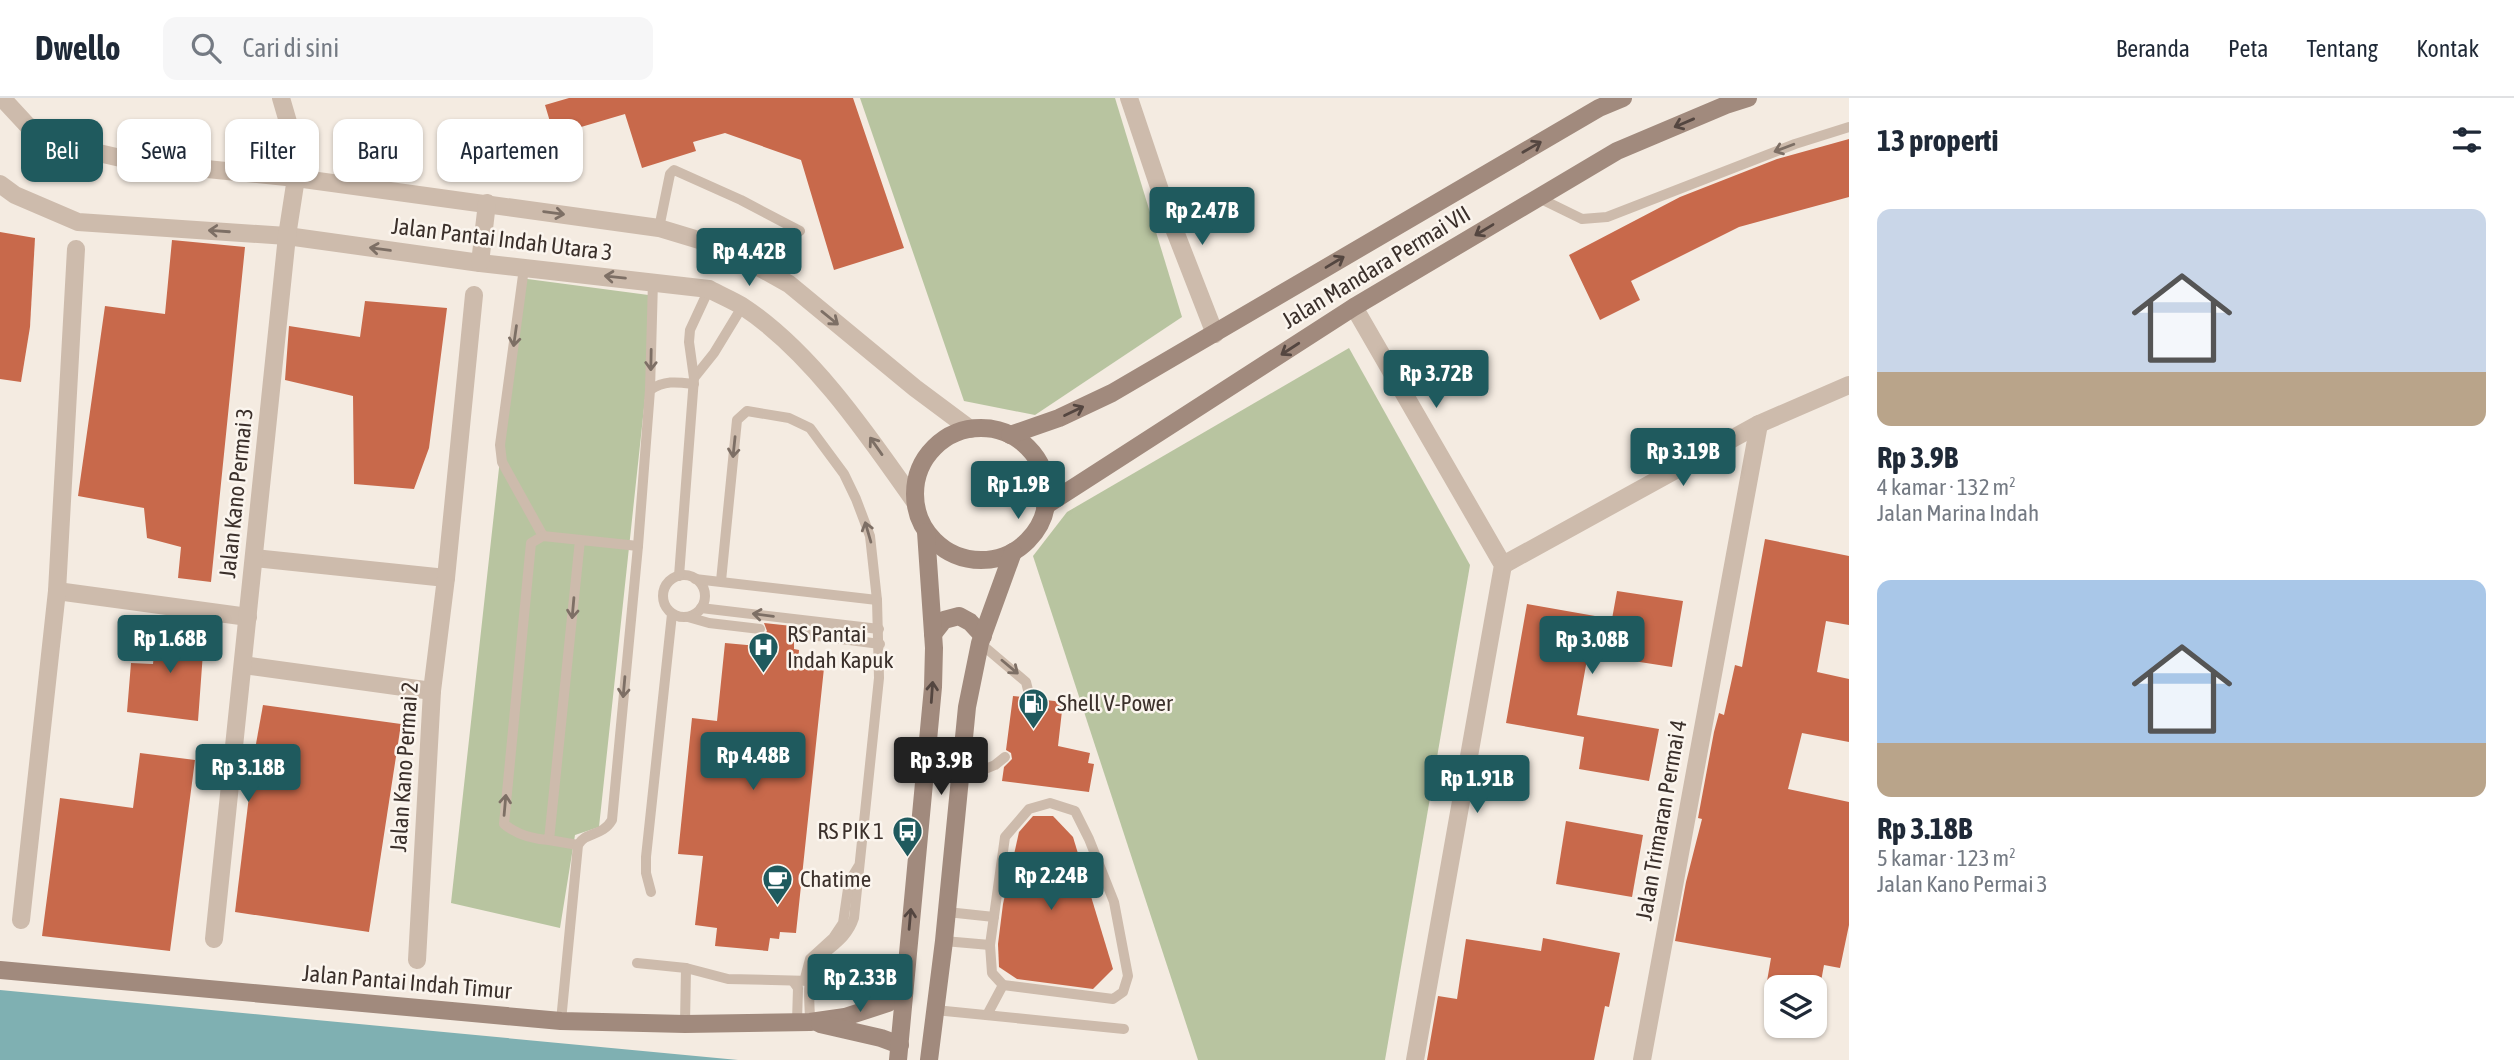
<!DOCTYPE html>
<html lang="id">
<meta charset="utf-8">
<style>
:root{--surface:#fff;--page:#f6f6f7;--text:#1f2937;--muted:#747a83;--line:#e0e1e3;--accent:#1f5a5e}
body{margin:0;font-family:"Asap Condensed",sans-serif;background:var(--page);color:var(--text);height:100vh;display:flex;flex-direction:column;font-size:26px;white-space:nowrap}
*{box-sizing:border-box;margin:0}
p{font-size:23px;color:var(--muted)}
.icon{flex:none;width:38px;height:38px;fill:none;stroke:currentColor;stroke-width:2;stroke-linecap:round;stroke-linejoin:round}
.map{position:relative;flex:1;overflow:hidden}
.side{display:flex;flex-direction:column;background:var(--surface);width:665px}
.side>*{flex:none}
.top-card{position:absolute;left:21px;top:21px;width:665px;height:63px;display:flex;gap:14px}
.buttons{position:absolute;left:1764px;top:877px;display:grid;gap:14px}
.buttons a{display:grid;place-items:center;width:63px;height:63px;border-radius:14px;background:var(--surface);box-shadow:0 2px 5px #0004;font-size:35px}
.price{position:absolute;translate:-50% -60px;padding:0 16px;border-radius:7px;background:var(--accent);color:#fff;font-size:23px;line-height:46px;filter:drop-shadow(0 2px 4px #0008)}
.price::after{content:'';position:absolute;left:50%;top:42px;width:21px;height:16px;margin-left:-10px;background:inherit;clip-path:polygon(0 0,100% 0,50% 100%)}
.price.active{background:#222;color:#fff}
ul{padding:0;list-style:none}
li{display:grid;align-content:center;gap:14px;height:371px;padding:0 28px}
li span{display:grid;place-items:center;height:217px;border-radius:14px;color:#555}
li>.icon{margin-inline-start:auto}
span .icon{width:126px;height:126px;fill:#fffc;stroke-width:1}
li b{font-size:30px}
h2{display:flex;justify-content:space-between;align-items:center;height:84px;padding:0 28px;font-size:30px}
.tag{padding:0 24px;border-radius:14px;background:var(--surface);box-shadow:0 2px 5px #0004;font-size:24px;line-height:63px}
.tag.active{background:var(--accent);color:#fff}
header{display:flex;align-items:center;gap:42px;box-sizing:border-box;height:98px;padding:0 35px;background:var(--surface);border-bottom:2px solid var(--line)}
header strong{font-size:33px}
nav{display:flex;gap:38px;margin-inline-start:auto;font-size:24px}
.search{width:490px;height:63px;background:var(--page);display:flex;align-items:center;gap:18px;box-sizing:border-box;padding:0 24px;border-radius:14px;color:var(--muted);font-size:26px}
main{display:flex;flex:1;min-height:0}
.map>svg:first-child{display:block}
.green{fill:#b8c4a0}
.water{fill:#7fb0b2}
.building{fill:#c8694b}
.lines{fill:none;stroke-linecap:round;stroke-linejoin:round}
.lane{stroke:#cdbbac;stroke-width:10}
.street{stroke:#cdbbac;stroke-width:18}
.secondary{stroke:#a18a7d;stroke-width:18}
.oneway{stroke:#544640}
.oneway2{stroke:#7d6f65}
.labels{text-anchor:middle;stroke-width:5;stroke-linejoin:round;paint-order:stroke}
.street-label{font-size:23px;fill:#3b302b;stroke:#fbf5ee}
.poi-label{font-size:23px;fill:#3b302b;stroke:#fbf5ee;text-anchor:start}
</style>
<header>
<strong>Dwello</strong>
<div class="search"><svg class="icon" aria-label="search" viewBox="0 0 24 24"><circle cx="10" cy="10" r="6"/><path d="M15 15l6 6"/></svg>Cari di sini</div>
<nav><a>Beranda</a><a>Peta</a><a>Tentang</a><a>Kontak</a></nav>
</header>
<main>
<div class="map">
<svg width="1849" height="962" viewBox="0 0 1849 962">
<rect width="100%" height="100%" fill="#f4ebe1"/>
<g class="green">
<path d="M 860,0 L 1115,0 L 1182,219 L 1035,317 L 964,303 Z"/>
<path d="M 520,180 L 656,198 L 599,729 L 575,737 L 560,830 L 451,805 Z"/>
<path d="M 1349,250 L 1470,467 L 1385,962 L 1198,962 L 1033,458 L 1067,414 Z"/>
</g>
<path class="water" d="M 0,892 L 738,962 L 0,962 Z"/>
<g class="building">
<path d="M 569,0 L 853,0 L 904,150 L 834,172 L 801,62 L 725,35 L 693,44 L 696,53 L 642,70 L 625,16 L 554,37 L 545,7 Z"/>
<path d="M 1849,41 L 1849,99 L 1739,129 L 1631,183 L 1640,202 L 1600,222 L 1569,157 L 1680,99 L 1777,61 Z"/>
<path d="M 0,134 L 35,140 L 30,229 L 21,284 L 0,281 Z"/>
<path d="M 172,142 L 245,149 L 211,484 L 178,480 L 181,449 L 147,440 L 144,410 L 78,398 L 105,208 L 165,216 Z"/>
<path d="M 365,203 L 447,210 L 429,350 L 414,391 L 354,386 L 353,298 L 285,282 L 289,228 L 360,239 Z"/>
<path d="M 1765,441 L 1849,458 L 1849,527 L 1826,523 L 1817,574 L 1849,581 L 1849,644 L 1802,635 L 1788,691 L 1849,704 L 1849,827 L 1840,870 L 1824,867 L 1820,889 L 1766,889 L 1771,860 L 1675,843 L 1686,784 L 1702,721 L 1698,720 L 1714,634 L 1719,615 L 1724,617 L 1735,567 L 1742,569 Z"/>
<path d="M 1617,493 L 1683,503 L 1672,569 L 1588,556 L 1577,617 L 1659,631 L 1649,683 L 1579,671 L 1584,639 L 1506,625 L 1527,506 L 1612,521 Z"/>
<path d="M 764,525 L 792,528 L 789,531 L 788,537 L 794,542 L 794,551 L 799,552 L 798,567 L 824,570 L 796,835 L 780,834 L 779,841 L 770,840 L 768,853 L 715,848 L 717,830 L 695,827 L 703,758 L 678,756 L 692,620 L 717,623 L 725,545 L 758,548 L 759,538 L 764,537 L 767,533 Z"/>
<path d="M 157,527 L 205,527 L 198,623 L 127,614 L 131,565 L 153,566 Z"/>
<path d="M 1013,598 L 1022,599 L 1024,605 L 1029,607 L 1035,606 L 1037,601 L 1063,604 L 1058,648 L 1090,655 L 1088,665 L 1094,666 L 1089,694 L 1002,683 L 1004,669 L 1012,661 L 1011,655 L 1006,652 Z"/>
<path d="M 263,607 L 401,626 L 369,834 L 235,814 L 254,657 Z"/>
<path d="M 140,655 L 195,662 L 170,853 L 42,838 L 60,700 L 133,710 Z"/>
<path d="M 1033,718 L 1053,718 L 1073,739 L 1113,871 L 1093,891 L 1017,881 L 999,869 L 998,846 L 1003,806 L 1019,734 Z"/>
<path d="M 1566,723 L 1643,737 L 1632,799 L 1556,786 Z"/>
<path d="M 1543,840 L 1620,855 L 1609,909 L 1605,908 L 1594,962 L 1427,962 L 1438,898 L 1457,901 L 1466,841 L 1541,853 Z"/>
</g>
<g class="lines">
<g class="lane">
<path d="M 1539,100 L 1582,121 L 1607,119 L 1795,46 L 1849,29"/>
<path d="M 659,130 L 670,76 L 674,72 L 741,102 L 800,133"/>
<path d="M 524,170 L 500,347 L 502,364 L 543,438"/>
<path d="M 694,280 L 714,255 L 742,209"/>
<path d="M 650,292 L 653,183"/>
<path d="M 580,442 L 549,742 C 531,741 517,737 504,726 L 531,445 L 543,438 L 638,448"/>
<circle cx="684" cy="498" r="21"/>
<path d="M 679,478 L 694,280 L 689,244 L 690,232 L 709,191"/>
<path d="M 695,481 L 877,502"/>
<path d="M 721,483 L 737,322 L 747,313 L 789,320 L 810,330 L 844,376 L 856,401 L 870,438 L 877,502 L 879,580 L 854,820 C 845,848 819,852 812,873 C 807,888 810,908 810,924"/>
<path d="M 701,510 L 879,531"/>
<path d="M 688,519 L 709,525 L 760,531"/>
<path d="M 795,535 L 880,546"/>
<path d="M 980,545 L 1026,584 L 1030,600"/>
<path d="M 959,682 L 995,667 L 1005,659"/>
<path d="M 1050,705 L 1075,713 L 1089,741 L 1114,804 L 1128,878 L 1123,894 L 1113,901 L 1003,887 L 992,875 L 990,847 L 1005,739 L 1029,711 Z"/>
<path d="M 549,742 L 578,747"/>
<path d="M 651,794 L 646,775 L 646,759 L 672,516"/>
<path d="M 947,814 L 994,819"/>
<path d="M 944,843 L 990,847"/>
<path d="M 637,865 L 686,870 L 728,881 L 811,883"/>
<path d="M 805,880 L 810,861 L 833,840 L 843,825 L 849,784 L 858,769"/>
<path d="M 793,883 L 798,890 L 797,924"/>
<path d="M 935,912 L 1124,931"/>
<path d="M 987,917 L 1003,887"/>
<path d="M 561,923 L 578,747 C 586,733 602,739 612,722 L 638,448 L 650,292 C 665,282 677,284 694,286"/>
<path d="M 685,926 L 686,870"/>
</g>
<g class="street">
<path d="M 2,0 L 28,28 L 77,50 L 138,64 L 296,80 L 659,130 L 722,149 L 789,186 L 915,290 L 970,331"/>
<path d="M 281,0 L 295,48"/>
<path d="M 1129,0 L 1166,110 L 1215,236"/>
<path d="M 0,86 L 15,97 L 78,124 L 287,138 L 480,165 L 709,191 C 720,197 732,202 742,208 C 811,253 868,337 915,404"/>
<path d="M 480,165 L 487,105"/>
<path d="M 1354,209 L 1503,467 L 1415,962"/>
<path d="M 254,460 L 446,480"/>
<path d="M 1503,467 L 1759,326 L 1849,287"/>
<path d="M 57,493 L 248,519"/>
<path d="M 243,567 L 432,593"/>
<path d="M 21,822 L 57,493 L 76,151"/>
<path d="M 214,841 L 287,138 L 296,80"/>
<path d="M 417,862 L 432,593 L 446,480 L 474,197"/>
<path d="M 1642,962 L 1759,326"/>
</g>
<g class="secondary">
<circle cx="981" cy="396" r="66"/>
<path d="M 1010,337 L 1059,320 L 1112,295 L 1599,10 L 1623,0"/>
<path d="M 1045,408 L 1354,209 L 1617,53 L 1726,7 L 1748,0"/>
<path d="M 933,536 L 944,522 L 959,518 L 970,524 L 983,538"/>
<path d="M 0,872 L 561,923 L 685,926 L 810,924 L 845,919 L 888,905 L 904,890"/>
<path d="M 820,926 L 881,940 L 900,947"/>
<path d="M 898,962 L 933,589 L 934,550 L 926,434"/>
<path d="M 929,962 L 944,843 L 967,609 L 980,545 L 1013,454"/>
</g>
</g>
<defs><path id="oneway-shaft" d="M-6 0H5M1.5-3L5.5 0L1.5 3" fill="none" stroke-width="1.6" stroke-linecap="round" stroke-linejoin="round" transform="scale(1.75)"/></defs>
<g class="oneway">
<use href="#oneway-shaft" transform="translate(1684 25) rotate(157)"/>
<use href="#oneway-shaft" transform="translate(1532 49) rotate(-30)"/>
<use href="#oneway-shaft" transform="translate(1484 132) rotate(149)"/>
<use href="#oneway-shaft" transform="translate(1335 164) rotate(-31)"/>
<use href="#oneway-shaft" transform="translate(1290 251) rotate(147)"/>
<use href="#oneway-shaft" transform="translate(1074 313) rotate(-26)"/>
<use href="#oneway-shaft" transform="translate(932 594) rotate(-86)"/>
<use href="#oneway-shaft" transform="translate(910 821) rotate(-85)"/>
</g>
<g class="oneway2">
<use href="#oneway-shaft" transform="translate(1784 50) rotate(159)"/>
<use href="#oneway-shaft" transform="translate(554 115) rotate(8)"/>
<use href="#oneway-shaft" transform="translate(219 133) rotate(-176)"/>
<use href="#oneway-shaft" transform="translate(380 151) rotate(-172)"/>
<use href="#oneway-shaft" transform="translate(615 179) rotate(-174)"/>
<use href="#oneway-shaft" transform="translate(830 220) rotate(39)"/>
<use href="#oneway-shaft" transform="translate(515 238) rotate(98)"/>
<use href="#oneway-shaft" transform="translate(651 262) rotate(91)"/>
<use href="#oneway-shaft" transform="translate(876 348) rotate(-125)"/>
<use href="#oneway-shaft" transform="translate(734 349) rotate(96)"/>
<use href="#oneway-shaft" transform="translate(868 434) rotate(-106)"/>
<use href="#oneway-shaft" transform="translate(573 510) rotate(95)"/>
<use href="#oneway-shaft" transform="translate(763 517) rotate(-173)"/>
<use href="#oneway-shaft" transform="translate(1010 569) rotate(40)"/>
<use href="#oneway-shaft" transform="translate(624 589) rotate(95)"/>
<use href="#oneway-shaft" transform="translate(505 707) rotate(-85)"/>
</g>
<defs>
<symbol id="hospital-pin" viewBox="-11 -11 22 30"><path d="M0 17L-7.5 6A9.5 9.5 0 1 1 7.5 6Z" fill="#1f5a5e" stroke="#fbf5ee"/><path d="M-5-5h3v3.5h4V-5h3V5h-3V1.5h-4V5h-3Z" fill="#fff"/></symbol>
<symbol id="fuel-pin" viewBox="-11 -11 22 30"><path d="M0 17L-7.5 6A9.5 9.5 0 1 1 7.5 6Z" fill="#1f5a5e" stroke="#fbf5ee"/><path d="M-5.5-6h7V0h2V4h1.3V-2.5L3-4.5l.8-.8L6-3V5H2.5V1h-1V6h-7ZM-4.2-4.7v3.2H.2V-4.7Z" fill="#fff"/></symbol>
<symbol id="bus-pin" viewBox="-11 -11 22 30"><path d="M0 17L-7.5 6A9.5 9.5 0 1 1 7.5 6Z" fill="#1f5a5e" stroke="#fbf5ee"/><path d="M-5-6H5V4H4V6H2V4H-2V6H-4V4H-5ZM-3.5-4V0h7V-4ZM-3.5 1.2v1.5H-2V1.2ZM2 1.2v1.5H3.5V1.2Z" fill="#fff"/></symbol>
<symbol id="cafe-pin" viewBox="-11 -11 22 30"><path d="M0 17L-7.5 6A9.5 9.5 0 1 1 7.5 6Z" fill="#1f5a5e" stroke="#fbf5ee"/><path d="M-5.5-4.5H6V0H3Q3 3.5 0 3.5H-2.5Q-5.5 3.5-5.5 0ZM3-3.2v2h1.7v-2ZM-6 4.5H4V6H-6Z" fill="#fff"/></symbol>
</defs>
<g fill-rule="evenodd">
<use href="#hospital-pin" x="746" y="532" width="35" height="47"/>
<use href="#fuel-pin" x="1016" y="588" width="35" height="47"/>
<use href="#bus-pin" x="890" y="716" width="35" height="47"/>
<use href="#cafe-pin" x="760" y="764" width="35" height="47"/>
</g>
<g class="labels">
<g class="street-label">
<text transform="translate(502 141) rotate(7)" y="8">Jalan Pantai Indah Utara 3</text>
<text transform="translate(1376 169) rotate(-31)" y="8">Jalan Mandara Permai VII</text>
<text transform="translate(236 395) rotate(-84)" y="8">Jalan Kano Permai 3</text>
<text transform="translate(404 669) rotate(-86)" y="8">Jalan Kano Permai 2</text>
<text transform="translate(1661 722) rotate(-80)" y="8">Jalan Trimaran Permai 4</text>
<text transform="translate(407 884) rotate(5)" y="8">Jalan Pantai Indah Timur</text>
</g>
<g class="poi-label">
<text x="787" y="544">RS Pantai<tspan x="787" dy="26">Indah Kapuk</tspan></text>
<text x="1057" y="613">Shell V-Power</text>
<text x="884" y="741" text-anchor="end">RS PIK 1</text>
<text x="800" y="789">Chatime</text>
</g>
</g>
</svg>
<div class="buttons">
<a><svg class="icon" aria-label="layers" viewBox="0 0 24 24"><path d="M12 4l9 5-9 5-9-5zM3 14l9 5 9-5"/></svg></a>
</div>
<b class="price" style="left:1202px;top:149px">Rp 2.47B</b>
<b class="price" style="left:749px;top:190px">Rp 4.42B</b>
<b class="price" style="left:1436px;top:312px">Rp 3.72B</b>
<b class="price" style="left:1683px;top:390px">Rp 3.19B</b>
<b class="price" style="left:1018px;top:423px">Rp 1.9B</b>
<b class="price" style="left:170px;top:577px">Rp 1.68B</b>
<b class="price" style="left:1592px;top:578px">Rp 3.08B</b>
<b class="price" style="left:753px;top:694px">Rp 4.48B</b>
<b class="price active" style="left:941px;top:699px">Rp 3.9B</b>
<b class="price" style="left:248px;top:706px">Rp 3.18B</b>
<b class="price" style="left:1477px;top:717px">Rp 1.91B</b>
<b class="price" style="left:1051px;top:814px">Rp 2.24B</b>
<b class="price" style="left:860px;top:916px">Rp 2.33B</b>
<div class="top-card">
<a class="tag active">Beli</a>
<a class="tag">Sewa</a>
<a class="tag">Filter</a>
<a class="tag">Baru</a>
<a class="tag">Apartemen</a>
</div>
</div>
<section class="side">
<h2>13 properti<svg class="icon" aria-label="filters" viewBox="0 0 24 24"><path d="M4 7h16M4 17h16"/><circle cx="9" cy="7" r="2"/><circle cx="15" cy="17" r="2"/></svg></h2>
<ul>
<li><span style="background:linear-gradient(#c9d6e8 75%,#b9a48a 0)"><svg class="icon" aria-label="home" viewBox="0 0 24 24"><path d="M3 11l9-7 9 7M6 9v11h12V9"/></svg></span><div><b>Rp 3.9B</b><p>4 kamar · 132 m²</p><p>Jalan Marina Indah</p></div></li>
<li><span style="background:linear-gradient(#a9c7e8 75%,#b9a48a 0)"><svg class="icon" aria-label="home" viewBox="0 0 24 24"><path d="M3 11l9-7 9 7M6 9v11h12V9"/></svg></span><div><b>Rp 3.18B</b><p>5 kamar · 123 m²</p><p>Jalan Kano Permai 3</p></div></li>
</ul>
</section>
</main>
